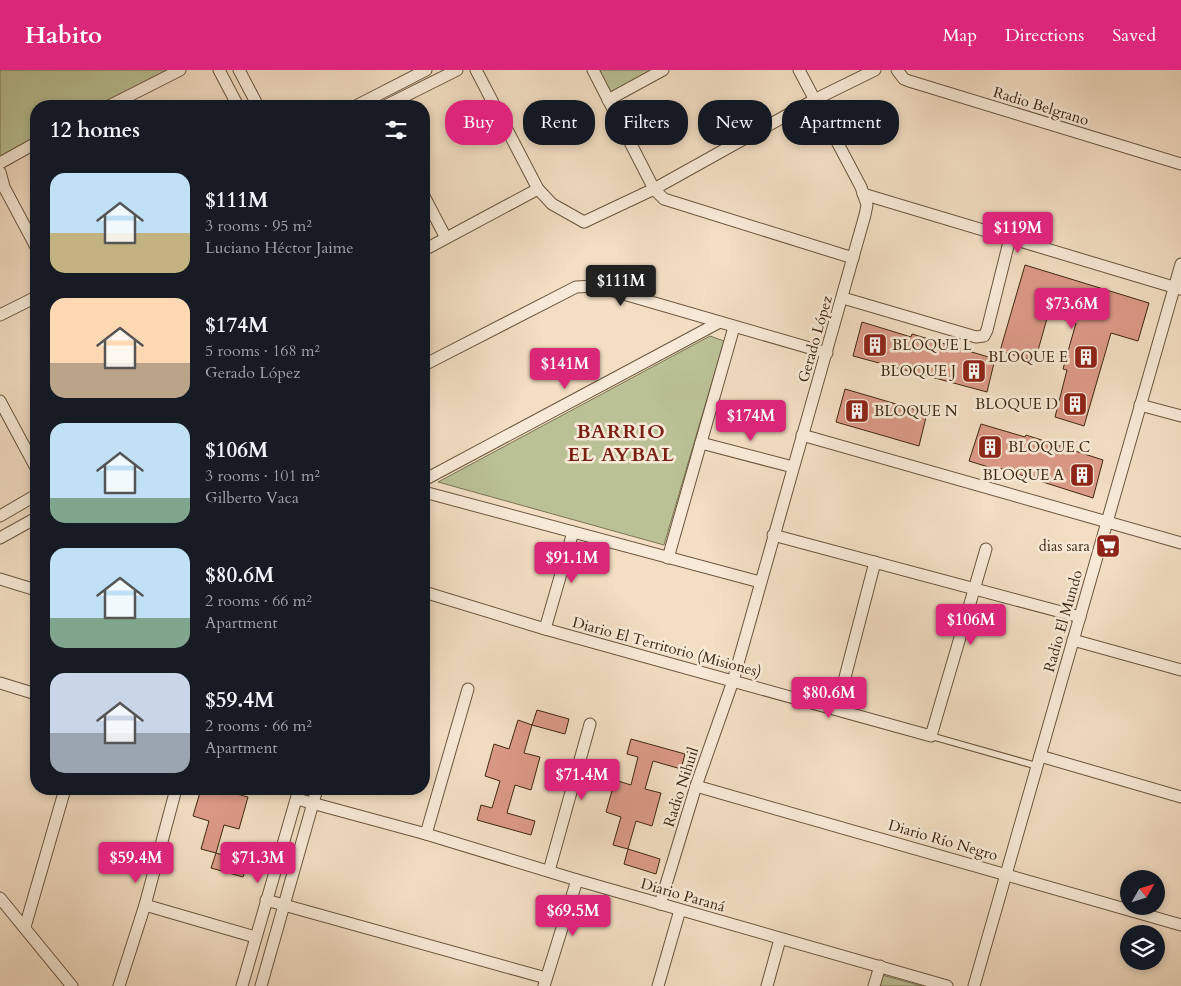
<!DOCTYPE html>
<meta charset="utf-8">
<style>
:root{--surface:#171b24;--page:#20242c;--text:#f1f3f6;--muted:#9ea1a6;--accent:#db2777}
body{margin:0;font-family:Cardo,serif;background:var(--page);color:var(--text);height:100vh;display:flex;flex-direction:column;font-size:19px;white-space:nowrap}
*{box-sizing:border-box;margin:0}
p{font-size:16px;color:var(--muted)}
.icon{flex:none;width:28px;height:28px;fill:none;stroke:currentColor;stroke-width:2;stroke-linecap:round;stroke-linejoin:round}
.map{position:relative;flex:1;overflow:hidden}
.side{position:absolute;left:30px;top:30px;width:400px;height:695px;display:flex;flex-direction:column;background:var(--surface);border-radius:20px;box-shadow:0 2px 8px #0003}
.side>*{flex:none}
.banner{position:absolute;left:445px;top:30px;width:475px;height:45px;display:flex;gap:10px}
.needle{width:32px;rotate:51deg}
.controls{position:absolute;left:1120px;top:800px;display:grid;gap:10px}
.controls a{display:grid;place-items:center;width:45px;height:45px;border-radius:50%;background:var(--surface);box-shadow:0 2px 8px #0003;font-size:25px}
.price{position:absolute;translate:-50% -42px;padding:0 11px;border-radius:5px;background:var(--accent);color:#fff;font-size:16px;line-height:32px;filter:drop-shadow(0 1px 2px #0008)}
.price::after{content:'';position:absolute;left:50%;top:30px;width:15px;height:11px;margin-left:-8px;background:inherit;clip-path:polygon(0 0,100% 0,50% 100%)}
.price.on{background:#222;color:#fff}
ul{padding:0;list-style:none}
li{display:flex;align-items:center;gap:15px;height:125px;padding:0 20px}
li span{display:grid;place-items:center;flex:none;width:140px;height:100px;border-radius:15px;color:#555}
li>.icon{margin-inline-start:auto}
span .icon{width:60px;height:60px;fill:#fffc;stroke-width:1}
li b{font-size:21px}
h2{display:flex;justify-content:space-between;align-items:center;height:60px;padding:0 20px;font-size:21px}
.tag{padding:0 18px;border-radius:20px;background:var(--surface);box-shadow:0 2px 8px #0003;font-size:18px;line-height:45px}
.tag.on{background:var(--accent);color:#fff}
header{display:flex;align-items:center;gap:30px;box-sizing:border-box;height:70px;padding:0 25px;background:var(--accent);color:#fff}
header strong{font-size:24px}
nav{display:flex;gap:28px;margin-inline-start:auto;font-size:18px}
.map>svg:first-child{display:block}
.green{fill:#b9c195;stroke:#7c7452}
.building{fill:#dc9a87;stroke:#3e2710}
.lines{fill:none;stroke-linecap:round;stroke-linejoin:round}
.lane-casing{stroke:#6b553d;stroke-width:8}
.street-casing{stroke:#6b553d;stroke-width:13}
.lane{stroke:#f7ead8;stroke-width:5.5}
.street{stroke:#f7ead8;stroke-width:11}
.labels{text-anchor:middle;stroke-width:5;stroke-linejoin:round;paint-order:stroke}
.street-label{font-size:15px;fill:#3e2710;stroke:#f7ead8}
.poi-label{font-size:15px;fill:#3e2710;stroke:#f7ead8;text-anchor:end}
.district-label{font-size:20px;font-weight:bold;letter-spacing:1px;fill:#7a1f14;stroke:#f7ead8}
</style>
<header>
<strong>Habito</strong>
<nav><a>Map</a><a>Directions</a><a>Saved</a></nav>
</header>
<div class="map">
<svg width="1181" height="916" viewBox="0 0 1181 916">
<rect width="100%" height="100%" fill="#f3dec3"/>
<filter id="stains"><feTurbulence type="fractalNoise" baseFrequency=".004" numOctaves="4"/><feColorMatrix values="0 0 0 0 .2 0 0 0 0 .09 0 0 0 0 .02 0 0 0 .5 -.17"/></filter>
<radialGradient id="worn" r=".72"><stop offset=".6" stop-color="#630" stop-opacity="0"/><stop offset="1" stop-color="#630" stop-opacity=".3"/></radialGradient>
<g class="green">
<path d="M 0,0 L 178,0 L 108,36 L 36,36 L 36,73 L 0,93 Z"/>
<path d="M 593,0 L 666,0 L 608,30 Z"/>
<path d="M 710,266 L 724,271 L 664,475 L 438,412 Z"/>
<path d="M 882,905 L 922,916 L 879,916 Z"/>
</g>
<g class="building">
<path d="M 1025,195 L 1149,233 L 1138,271 L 1111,263 L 1084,356 L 1055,347 L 1067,300 L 1063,299 L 1076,253 L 1048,245 L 1035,291 L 1000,281 Z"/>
<path d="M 862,252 L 911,267 L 912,264 L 995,289 L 987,322 L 853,286 Z"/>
<path d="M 845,319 L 927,343 L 919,376 L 836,352 Z"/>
<path d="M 981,354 L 1025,367 L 1026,365 L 1103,390 L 1093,428 L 999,398 L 998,400 L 969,391 Z"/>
<path d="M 537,640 L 569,649 L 565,664 L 532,655 Z"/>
<path d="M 518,650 L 532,655 L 524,683 L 540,687 L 531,720 L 515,715 L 507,743 L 535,751 L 531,765 L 477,750 L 481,735 L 492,738 L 500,711 L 485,706 L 494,674 L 509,679 Z"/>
<path d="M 631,669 L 685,684 L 681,699 L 653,691 L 645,719 L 661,723 L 652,756 L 636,751 L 628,779 L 613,775 L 621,747 L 606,742 L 615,710 L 631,715 L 638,687 L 627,684 Z"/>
<path d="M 201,719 L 234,719 L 233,723 L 248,727 L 239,759 L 224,755 L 216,783 L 201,779 L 209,751 L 193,746 Z"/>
<path d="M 628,779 L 660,789 L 656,804 L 624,794 Z"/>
<path d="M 216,783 L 248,792 L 243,807 L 211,798 Z"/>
</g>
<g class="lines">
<defs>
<path id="lane" d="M 931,666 L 1037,696"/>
<g id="street">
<path d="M 219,0 L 238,36"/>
<path d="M 239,0 L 258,36"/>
<path d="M 476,0 L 538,119 L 552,134 L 584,152 L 654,119 L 814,30 L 875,0"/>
<path d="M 593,0 L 654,119 L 664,129 L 853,188"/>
<path d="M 897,0 L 904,9 L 909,11 L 1181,94"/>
<path d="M 608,30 L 663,0"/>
<path d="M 109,36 L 180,0"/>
<path d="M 356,36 L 426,0"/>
<path d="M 385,36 L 457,0"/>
<path d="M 0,93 L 36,73"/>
<path d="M 0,102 L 4,117 L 36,177"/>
<path d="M 863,124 L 1180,219"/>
<path d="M 424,126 L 446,168"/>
<path d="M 424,180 L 538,119"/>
<path d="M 843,228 L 976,267 L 984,266 L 987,260 L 1010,168"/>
<path d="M 0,245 L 36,227"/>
<path d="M 424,295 L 576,217 L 596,216 L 827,283"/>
<path d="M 0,331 L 36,398"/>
<path d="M 1140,335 L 1181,346"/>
<path d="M 802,365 L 1181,473"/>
<path d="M 701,373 L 793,397"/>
<path d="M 424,410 L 718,253"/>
<path d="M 424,422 L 760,512"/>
<path d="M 0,446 L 36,425"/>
<path d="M 773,465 L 1080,547"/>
<path d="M 0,468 L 36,448"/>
<path d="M 668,488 L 734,257"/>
<path d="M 0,509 L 36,520"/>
<path d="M 424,522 L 545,559 L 931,666 L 986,479"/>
<path d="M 545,559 L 573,462"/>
<path d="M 1073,570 L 1181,600"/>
<path d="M 0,613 L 36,624"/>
<path d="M 837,638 L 875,492"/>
<path d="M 1040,686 L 1181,727"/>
<path d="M 696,716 L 1181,855"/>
<path d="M 297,729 L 426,764 L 577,810 L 947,916"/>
<path d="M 426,764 L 468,619"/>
<path d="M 549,801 L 590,654"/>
<path d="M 0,828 L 72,916"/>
<path d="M 266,830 L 546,908"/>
<path d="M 660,834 L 696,716 L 733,611 L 865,145 L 867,135 L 861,117 L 799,0"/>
<path d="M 145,835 L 255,867"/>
<path d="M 25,857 L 65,719"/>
<path d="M 119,916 L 145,835 L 176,719"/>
<path d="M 242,916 L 299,719"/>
<path d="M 261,916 L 317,719"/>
<path d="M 544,916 L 577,810"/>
<path d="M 658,916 L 680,840"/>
<path d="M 767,916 L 780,869"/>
<path d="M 874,916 L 880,896"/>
<path d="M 974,916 L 1181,194"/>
</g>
</defs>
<use href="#lane" class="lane-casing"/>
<use href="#street" class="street-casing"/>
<use href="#lane" class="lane"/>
<use href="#street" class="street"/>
</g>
<defs>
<symbol id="building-square" viewBox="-11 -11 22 22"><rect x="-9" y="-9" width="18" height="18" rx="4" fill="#8f2418" stroke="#f7ead8"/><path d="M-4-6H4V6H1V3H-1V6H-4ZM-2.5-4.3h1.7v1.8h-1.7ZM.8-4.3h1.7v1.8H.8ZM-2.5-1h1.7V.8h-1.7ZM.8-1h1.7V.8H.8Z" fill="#fff"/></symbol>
<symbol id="supermarket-square" viewBox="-11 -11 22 22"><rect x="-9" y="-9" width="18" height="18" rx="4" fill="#8f2418" stroke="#f7ead8"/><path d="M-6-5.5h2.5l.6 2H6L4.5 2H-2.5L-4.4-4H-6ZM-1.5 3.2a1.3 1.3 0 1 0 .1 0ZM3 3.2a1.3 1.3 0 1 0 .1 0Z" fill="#fff"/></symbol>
</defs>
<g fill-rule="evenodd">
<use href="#building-square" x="861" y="261" width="28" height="28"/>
<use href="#building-square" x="1072" y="273" width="28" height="28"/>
<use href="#building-square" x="960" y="287" width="28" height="28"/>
<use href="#building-square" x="1061" y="320" width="28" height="28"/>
<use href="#building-square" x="843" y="327" width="28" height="28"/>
<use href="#building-square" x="976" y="363" width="28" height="28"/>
<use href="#building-square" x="1068" y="391" width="28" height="28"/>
<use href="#supermarket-square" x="1094" y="462" width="28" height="28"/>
</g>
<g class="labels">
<g class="street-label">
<text transform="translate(1041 36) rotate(17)" y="5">Radio Belgrano</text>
<text transform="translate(815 269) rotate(-74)" y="5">Gerado López</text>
<text transform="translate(1063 551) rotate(-74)" y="5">Radio El Mundo</text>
<text transform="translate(667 577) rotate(15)" y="5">Diario El Territorio (Misiones)</text>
<text transform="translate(681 717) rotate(-72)" y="5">Radio Nihuil</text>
<text transform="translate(943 770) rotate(16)" y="5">Diario Río Negro</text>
<text transform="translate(683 825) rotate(16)" y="5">Diario Paraná</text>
</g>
<g class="poi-label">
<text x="892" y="280" text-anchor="start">BLOQUE L</text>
<text x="1068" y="292">BLOQUE E</text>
<text x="956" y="306">BLOQUE J</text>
<text x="1058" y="339">BLOQUE D</text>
<text x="874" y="346" text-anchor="start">BLOQUE N</text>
<text x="1008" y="382" text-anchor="start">BLOQUE C</text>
<text x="1064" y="410">BLOQUE A</text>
<text x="1090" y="481">dias sara</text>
</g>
<g class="district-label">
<text x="621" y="368">BARRIO<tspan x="621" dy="23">EL AYBAL</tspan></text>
</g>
</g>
<rect width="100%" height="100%" filter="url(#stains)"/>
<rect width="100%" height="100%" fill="url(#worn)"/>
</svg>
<div class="controls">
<a><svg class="needle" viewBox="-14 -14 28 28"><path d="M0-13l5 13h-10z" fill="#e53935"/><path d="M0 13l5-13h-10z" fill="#9ea1a6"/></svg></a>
<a><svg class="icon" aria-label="layers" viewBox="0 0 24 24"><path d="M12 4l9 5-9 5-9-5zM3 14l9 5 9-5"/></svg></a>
</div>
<b class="price" style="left:1018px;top:184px">$119M</b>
<b class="price on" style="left:621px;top:237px">$111M</b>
<b class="price" style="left:1072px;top:260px">$73.6M</b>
<b class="price" style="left:565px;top:320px">$141M</b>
<b class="price" style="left:751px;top:372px">$174M</b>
<b class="price" style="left:572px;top:514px">$91.1M</b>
<b class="price" style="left:971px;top:576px">$106M</b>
<b class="price" style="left:829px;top:649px">$80.6M</b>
<b class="price" style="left:582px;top:731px">$71.4M</b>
<b class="price" style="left:136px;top:814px">$59.4M</b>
<b class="price" style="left:258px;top:814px">$71.3M</b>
<b class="price" style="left:573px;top:867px">$69.5M</b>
<div class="banner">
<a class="tag on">Buy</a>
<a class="tag">Rent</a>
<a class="tag">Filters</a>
<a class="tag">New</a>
<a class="tag">Apartment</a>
</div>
<section class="side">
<h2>12 homes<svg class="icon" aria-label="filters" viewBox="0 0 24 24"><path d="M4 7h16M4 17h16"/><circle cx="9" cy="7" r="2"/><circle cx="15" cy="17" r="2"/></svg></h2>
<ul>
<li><span style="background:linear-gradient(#bfe0f5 60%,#c2b280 0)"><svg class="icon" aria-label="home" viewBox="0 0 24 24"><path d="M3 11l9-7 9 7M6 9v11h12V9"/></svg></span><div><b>$111M</b><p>3 rooms · 95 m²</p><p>Luciano Héctor Jaime</p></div></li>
<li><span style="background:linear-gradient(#ffd9b3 65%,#b9a48a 0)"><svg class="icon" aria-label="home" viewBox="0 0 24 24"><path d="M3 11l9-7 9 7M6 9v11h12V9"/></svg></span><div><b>$174M</b><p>5 rooms · 168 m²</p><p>Gerado López</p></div></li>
<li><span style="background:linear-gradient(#bfe0f5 75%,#7fa58c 0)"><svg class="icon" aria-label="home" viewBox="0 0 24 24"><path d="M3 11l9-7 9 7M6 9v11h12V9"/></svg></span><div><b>$106M</b><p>3 rooms · 101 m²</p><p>Gilberto Vaca</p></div></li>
<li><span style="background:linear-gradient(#bfe0f5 70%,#7fa58c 0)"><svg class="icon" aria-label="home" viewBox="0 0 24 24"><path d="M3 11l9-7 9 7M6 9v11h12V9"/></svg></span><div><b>$80.6M</b><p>2 rooms · 66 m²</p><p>Apartment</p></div></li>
<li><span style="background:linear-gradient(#c9d6e8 60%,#9aa5b1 0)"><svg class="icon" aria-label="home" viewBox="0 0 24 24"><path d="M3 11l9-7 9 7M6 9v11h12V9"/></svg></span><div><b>$59.4M</b><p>2 rooms · 66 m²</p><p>Apartment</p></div></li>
</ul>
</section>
</div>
